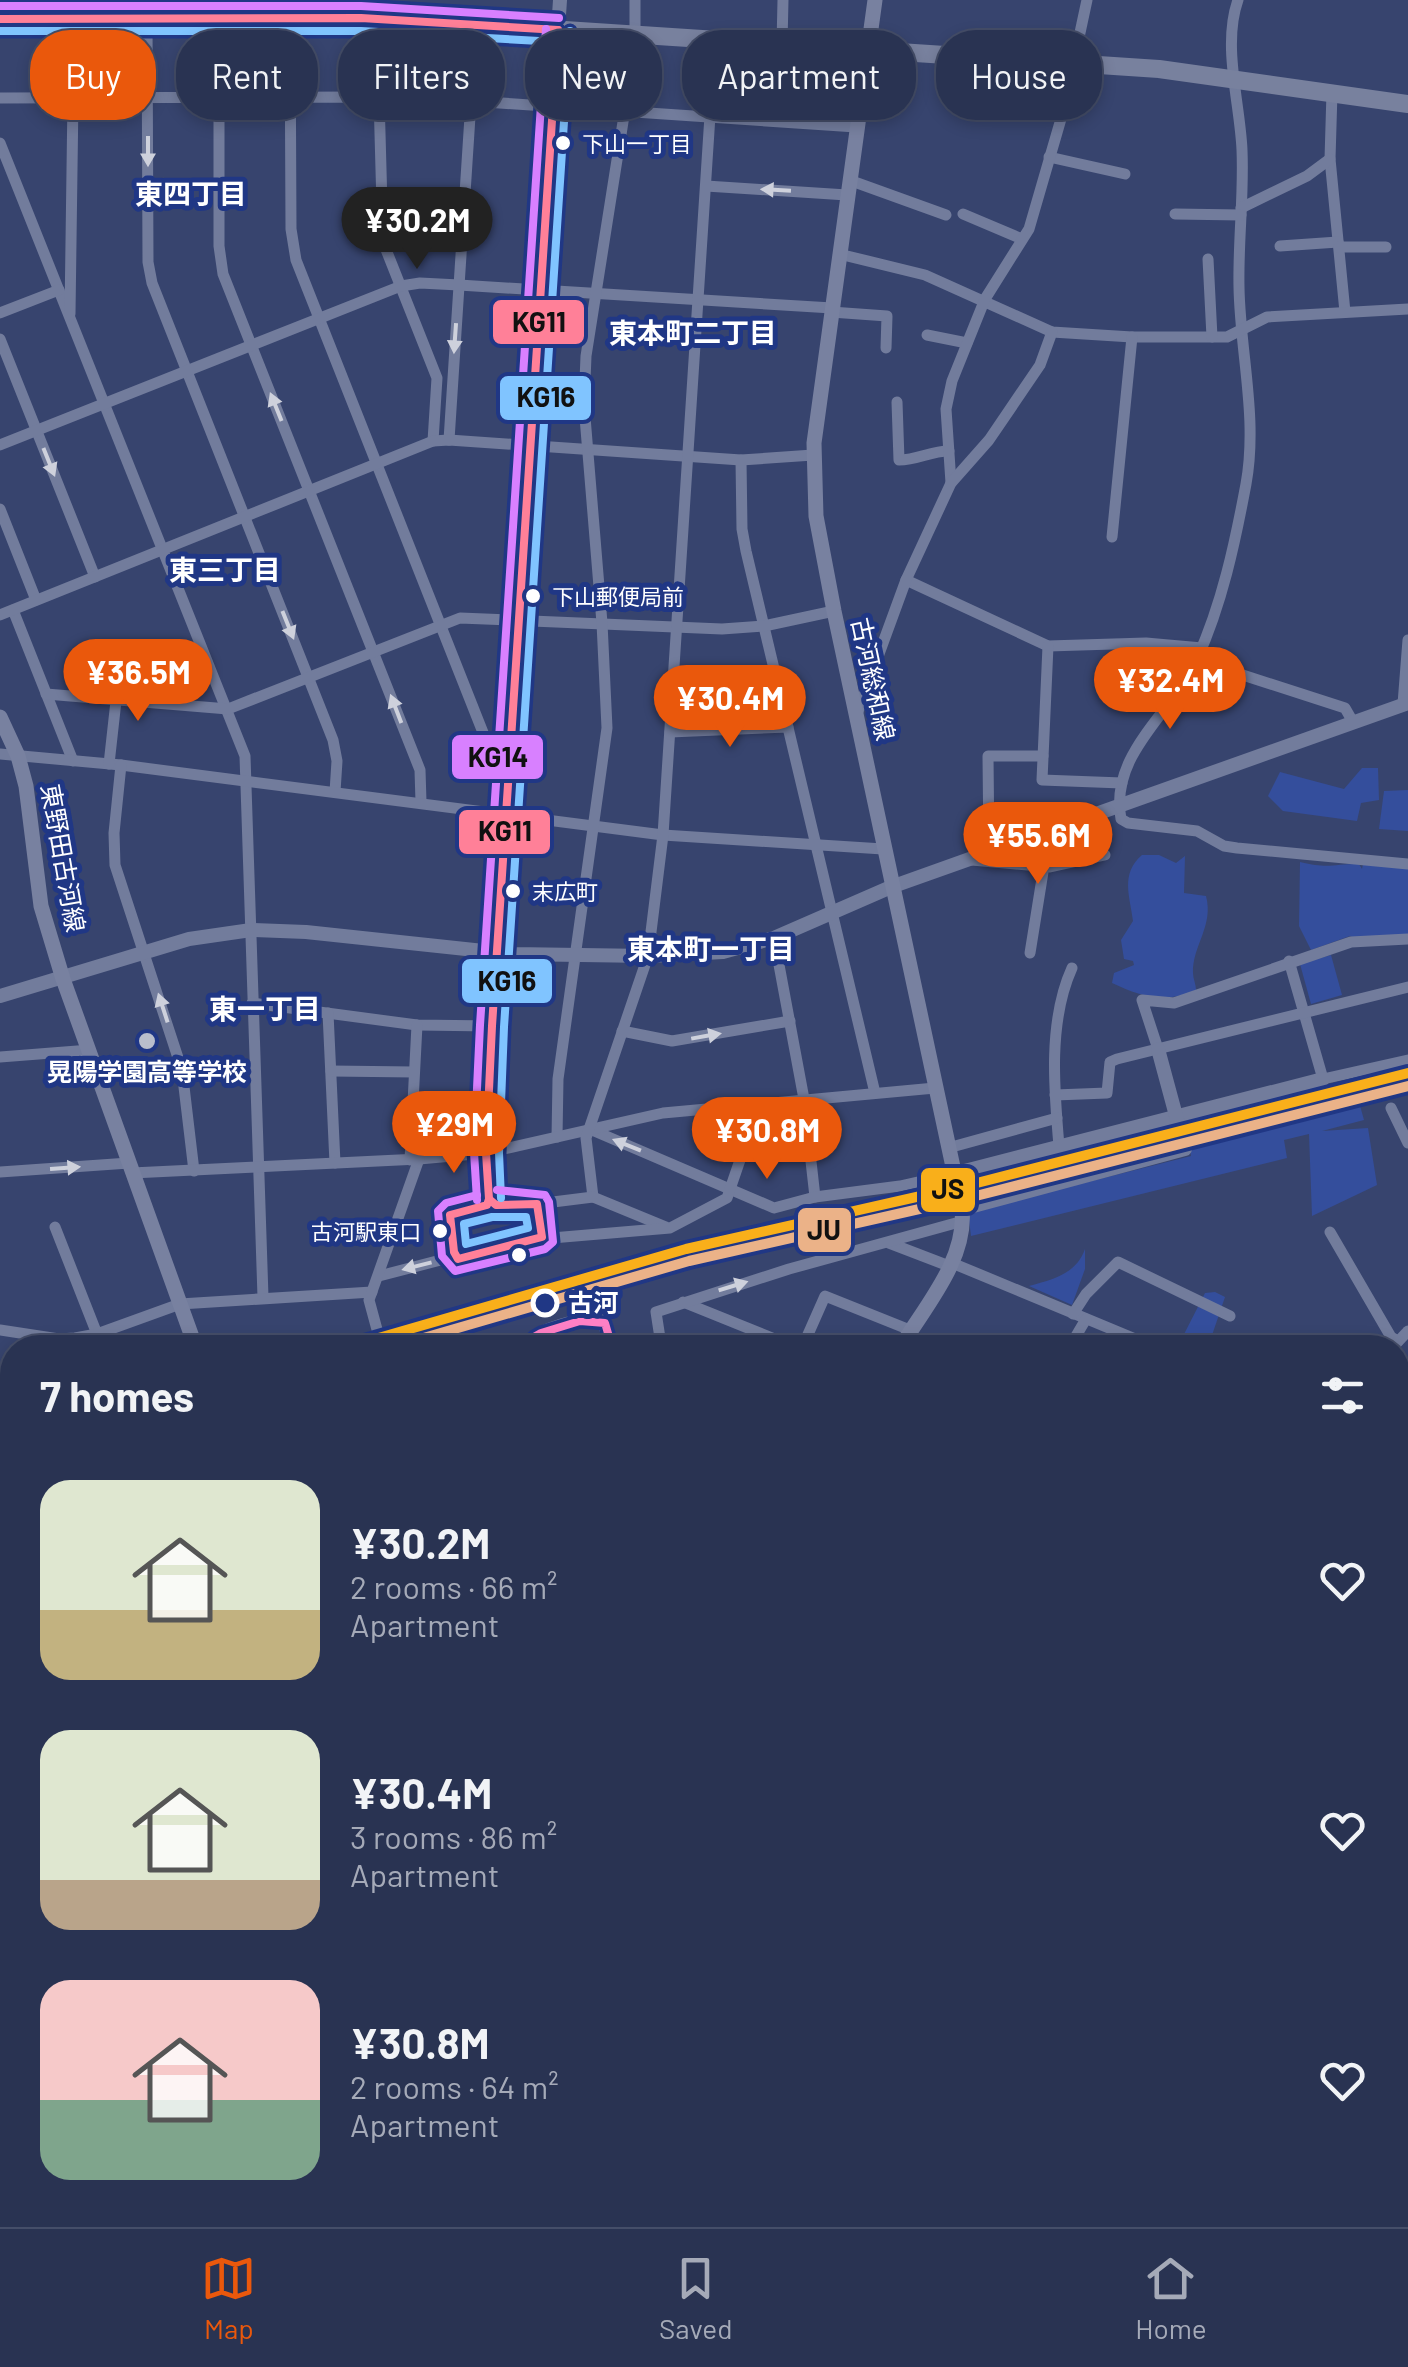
<!DOCTYPE html>
<meta charset="utf-8">
<style>
:root{--surface:#293352;--page:#313b59;--text:#f1f3f6;--muted:#a5aab8;--line:#454e69;--accent:#ea580c}
body{margin:0;font-family:Barlow,"Noto Sans JP",sans-serif;background:var(--page);color:var(--text);height:100vh;display:flex;flex-direction:column;font-size:38px;white-space:nowrap}
*{box-sizing:border-box;margin:0}
p{font-size:32px;color:var(--muted)}
.icon{flex:none;width:55px;height:55px;fill:none;stroke:currentColor;stroke-width:2;stroke-linecap:round;stroke-linejoin:round}
.map{position:relative;flex:1;overflow:hidden}
.side{position:absolute;left:0px;top:1335px;width:1410px;height:892px;display:flex;flex-direction:column;background:var(--surface);border-radius:40px 40px 0 0;box-shadow:0 5px 15px #0003,0 0 0 2px var(--line)}
.side>*{flex:none}
.banner{position:absolute;left:30px;top:30px;width:1350px;height:90px;display:flex;gap:20px}
.price{position:absolute;translate:-50% -85px;padding:0 22px;border-radius:35px;background:var(--accent);color:#fff;font-size:32px;line-height:65px;filter:drop-shadow(0 2px 5px #0008)}
.price::after{content:'';position:absolute;left:50%;top:60px;width:30px;height:22px;margin-left:-15px;background:inherit;clip-path:polygon(0 0,100% 0,50% 100%)}
.price.on{background:#222;color:#fff}
ul{padding:0;list-style:none}
li{display:flex;align-items:center;gap:30px;height:250px;padding:0 40px}
li span{display:grid;place-items:center;flex:none;width:280px;height:200px;border-radius:30px;color:#555}
li>.icon{margin-inline-start:auto}
span .icon{width:120px;height:120px;fill:#fffc;stroke-width:1}
li b{font-size:42px}
h2{display:flex;justify-content:space-between;align-items:center;height:120px;padding:0 40px;font-size:42px}
.tag{padding:0 35px;border-radius:40px;background:var(--surface);box-shadow:0 5px 15px #0003,0 0 0 2px var(--line);font-size:35px;line-height:90px}
.tag.on{background:var(--accent);color:#fff}
.tab-bar{display:flex;justify-content:space-around;align-items:center;height:140px;border-top:2px solid var(--line);background:var(--surface);font-size:28px;color:var(--muted)}
.tab-bar a{display:grid;justify-items:center;gap:5px}
.tab-bar .on{color:var(--accent)}
.map>svg:first-child{display:block}
.green{fill:#344e9c}
.lines{fill:none;stroke-linecap:round;stroke-linejoin:round}
.minor{stroke:#727c9c;stroke-width:11}
.tertiary{stroke:#727c9c;stroke-width:14}
.secondary{stroke:#7881a0;stroke-width:15}
.primary{stroke:#7c85a1;stroke-width:18}
.trunk{stroke:#78819e;stroke-width:18}
.bus-1-casing{stroke:#203785;stroke-width:15}
.bus-2-casing{stroke:#203785;stroke-width:15}
.bus-3-casing{stroke:#203785;stroke-width:15}
.bus-4-casing{stroke:#203785;stroke-width:15}
.bus-1{stroke:#ff8098;stroke-width:8}
.bus-2{stroke:#80c4ff;stroke-width:8}
.bus-3{stroke:#d880ff;stroke-width:8}
.bus-4{stroke:#ff80c5;stroke-width:8}
.rail-1-casing{stroke:#203785;stroke-width:18}
.rail-2-casing{stroke:#203785;stroke-width:18}
.rail-1{stroke:#f9af1a;stroke-width:10}
.rail-2{stroke:#ebb288;stroke-width:10}
.oneway{fill:#ced1dc}
.bus-dot{fill:#fff;stroke:#203785;stroke-width:4}
.poi-dot{fill:#b9becc;stroke:#203785;stroke-width:4}
.stop-dot{fill:#203785;stroke:#fff;stroke-width:5}
.labels{text-anchor:middle;stroke-width:10;stroke-linejoin:round;paint-order:stroke}
.bus-label{font-size:22px;fill:#fff;stroke:#203785;text-anchor:start}
.street-label{font-size:25px;fill:#fff;stroke:#203785}
.poi-label{font-size:25px;font-weight:bold;fill:#fff;stroke:#203785}
.stop-label{font-size:25px;font-weight:bold;fill:#fff;stroke:#203785;text-anchor:start}
.neighbourhood-label{font-size:28px;font-weight:bold;fill:#fff;stroke:#203785}
.line-badge{stroke:#203785;stroke-width:4}
.pale-badge-label{font-size:28px;text-anchor:middle;font-weight:bold;fill:#111}
</style>
<div class="map">
<svg width="1408" height="2227" viewBox="0 0 1408 2227">
<rect width="100%" height="100%" fill="#37446e"/>
<g class="green">
<path d="M 1362,768 L 1378,768 L 1379,800 L 1361,803 L 1357,821 L 1283,811 L 1268,796 L 1280,772 L 1344,789 Z"/>
<path d="M 1408,790 L 1408,831 L 1379,829 L 1384,791 Z"/>
<path d="M 1142,855 L 1159,855 L 1176,863 L 1185,856 L 1184,893 L 1206,896 C 1214,926 1192,946 1193,973 C 1193,979 1196,984 1196,990 C 1165,1004 1142,997 1112,983 L 1114,973 L 1134,965 L 1133,961 L 1124,959 L 1121,940 L 1133,921 C 1130,896 1120,874 1142,855 Z"/>
<path d="M 1300,862 C 1329,869 1332,864 1359,864 L 1362,869 L 1363,864 L 1408,869 L 1408,936 L 1354,938 L 1350,936 L 1311,950 L 1299,926 Z"/>
<path d="M 1331,955 L 1342,995 L 1311,1004 L 1300,964 Z"/>
<path d="M 1359,1102 L 1364,1120 L 1322,1131 L 1368,1128 L 1377,1185 L 1312,1216 L 1309,1134 L 1284,1140 L 1287,1158 L 971,1236 L 968,1212 L 1191,1156 L 1189,1143 Z"/>
<path d="M 1085,1249 L 1085,1269 L 1072,1305 L 1029,1286 C 1054,1279 1076,1274 1085,1249 Z"/>
<path d="M 1215,1292 L 1225,1297 L 1208,1347 L 1177,1348 L 1205,1293 Z"/>
<path d="M 63,2215 L 164,2215 L 162,2227 L 61,2227 Z"/>
</g>
<g class="lines">
<g class="minor">
<path d="M 1238,0 C 1222,45 1240,103 1242,150 C 1244,196 1238,241 1239,287 C 1240,352 1258,418 1246,484 C 1235,543 1222,604 1197,659 C 1173,713 1109,753 1121,819 L 1128,823 L 1197,831 L 1224,846 L 1237,848 L 1408,864"/>
<path d="M 290,18 L 291,229 L 296,260 L 484,735 L 499,750 L 510,756"/>
<path d="M 147,19 L 148,262 L 152,283 L 333,740 L 337,761 L 335,792"/>
<path d="M 782,44 L 783,0"/>
<path d="M 1332,92 L 1330,159 L 1345,312"/>
<path d="M 379,97 L 383,242 L 437,378 L 433,441"/>
<path d="M 0,98 L 379,97 L 471,101 L 856,127"/>
<path d="M 219,98 L 219,246 L 223,274 L 420,770 L 421,802"/>
<path d="M 0,143 L 245,756 L 263,1297"/>
<path d="M 1049,157 L 1125,174"/>
<path d="M 849,180 L 946,215"/>
<path d="M 706,186 L 847,195"/>
<path d="M 1241,208 L 1307,176 L 1330,159"/>
<path d="M 963,214 L 1022,239"/>
<path d="M 1175,214 L 1241,215"/>
<path d="M 1280,246 L 1338,242"/>
<path d="M 1339,247 L 1386,247"/>
<path d="M 839,254 L 925,275 L 1052,332 L 1132,337 L 1227,337 L 1267,317 L 1408,309"/>
<path d="M 1208,259 L 1212,337"/>
<path d="M 831,312 L 887,316 L 886,348"/>
<path d="M 0,313 L 59,290"/>
<path d="M 70,314 L 73,98"/>
<path d="M 927,335 L 967,343"/>
<path d="M 0,339 L 95,577"/>
<path d="M 897,402 L 899,460 C 918,460 930,451 949,451"/>
<path d="M 449,440 L 471,101"/>
<path d="M 0,445 L 401,286 L 420,283 L 459,285 L 832,308"/>
<path d="M 741,460 L 742,529 L 746,551 L 875,1093"/>
<path d="M 951,483 L 946,409 L 952,381 L 985,299 L 1029,229 L 1063,112 L 1087,0"/>
<path d="M 0,509 L 36,600"/>
<path d="M 1112,537 L 1132,337"/>
<path d="M 906,580 L 1048,646 L 1146,643 L 1202,648"/>
<path d="M 13,610 L 73,761"/>
<path d="M 0,615 L 433,441 L 449,440 L 741,460 L 813,455"/>
<path d="M 1048,646 L 1042,780 L 1122,783"/>
<path d="M 1199,655 L 1208,655 L 1218,667 L 1345,708 L 1353,722"/>
<path d="M 46,694 L 228,709 L 460,618 L 722,629 L 764,626 L 834,611"/>
<path d="M 1403,704 L 1408,640"/>
<path d="M 857,714 L 906,580 L 951,483 L 989,440 L 1040,365 L 1052,332"/>
<path d="M 670,732 L 788,727"/>
<path d="M 0,754 L 121,765 L 663,835 L 883,849"/>
<path d="M 109,764 L 116,701"/>
<path d="M 121,765 L 114,833 L 115,865 L 182,1070 L 194,1171"/>
<path d="M 989,851 L 988,756 L 1043,756"/>
<path d="M 972,860 L 1050,867 L 1105,855"/>
<path d="M 774,938 L 804,1099 L 815,1197"/>
<path d="M 1030,953 L 1044,866"/>
<path d="M 1289,961 L 1323,1079 L 1408,1060"/>
<path d="M 252,1003 L 417,1025 L 492,1026"/>
<path d="M 328,1013 L 335,1163"/>
<path d="M 622,1031 L 672,1041 L 790,1021"/>
<path d="M 1158,1049 L 1142,1000 L 1174,1003 L 1351,942 L 1408,939"/>
<path d="M 0,1057 L 90,1050"/>
<path d="M 331,1071 L 414,1072"/>
<path d="M 1055,1095 L 1107,1093 L 1110,1062 L 1117,1059 L 1408,987"/>
<path d="M 1391,1108 L 1408,1143"/>
<path d="M 592,1130 L 774,1208 L 815,1197 L 900,1186 L 953,1174"/>
<path d="M 557,1137 L 558,1079 L 607,728 L 602,623 L 584,405 L 586,356 L 635,46 L 635,0"/>
<path d="M 1059,1146 C 1054,1089 1048,1021 1072,968"/>
<path d="M 948,1148 L 1057,1118"/>
<path d="M 410,1160 L 417,1025"/>
<path d="M 0,1172 L 129,1163"/>
<path d="M 132,1173 L 419,1159 L 486,1153 L 663,1113 L 935,1088"/>
<path d="M 593,1197 L 586,1138 L 648,956 L 663,835 L 715,39"/>
<path d="M 537,1204 L 593,1197 L 666,1227"/>
<path d="M 55,1227 L 97,1334"/>
<path d="M 1330,1232 L 1391,1337 L 1398,1341"/>
<path d="M 540,1239 L 670,1228 L 727,1198 L 740,1160 L 735,1105"/>
<path d="M 889,1243 L 949,1266"/>
<path d="M 952,1263 L 1157,1348"/>
<path d="M 379,1276 L 456,1256"/>
<path d="M 683,1302 L 797,1348"/>
<path d="M 1073,1314 L 1086,1294 L 1118,1262 L 1230,1316"/>
<path d="M 0,1330 L 59,1339 L 75,1338 L 97,1334 L 180,1304 L 372,1292"/>
<path d="M 382,1348 L 369,1300 L 419,1159"/>
<path d="M 639,1348 L 660,1338 L 656,1312 L 789,1269 L 963,1221"/>
<path d="M 802,1348 L 825,1296 L 910,1330"/>
<path d="M 1069,1348 L 1086,1319"/>
<path d="M 1392,1348 L 1408,1331"/>
<path d="M 0,1422 L 12,1419"/>
<path d="M 0,1441 L 12,1438"/>
<path d="M 1398,1444 L 1408,1449"/>
<path d="M 1398,1478 L 1408,1460"/>
<path d="M 1398,1570 L 1408,1558"/>
<path d="M 0,1593 L 12,1594"/>
<path d="M 1398,1671 L 1408,1649"/>
<path d="M 1398,1679 L 1408,1697"/>
<path d="M 1398,1946 L 1408,1918"/>
<path d="M 0,1974 L 12,1977"/>
<path d="M 0,2136 L 12,2138"/>
<path d="M 1105,2220 L 1107,2215"/>
<path d="M 1228,2224 L 1244,2227"/>
<path d="M 164,2227 L 166,2215"/>
<path d="M 301,2227 L 304,2215"/>
<path d="M 593,2227 L 595,2215"/>
<path d="M 827,2227 L 829,2215"/>
<path d="M 995,2227 L 999,2215"/>
<path d="M 1149,2227 L 1153,2215"/>
<path d="M 1262,2227 L 1265,2215"/>
</g>
<g class="tertiary">
<path d="M 0,996 L 189,939 L 251,930 L 306,932 L 513,954 L 648,956 L 723,952 L 774,938 L 891,887 L 1408,703"/>
<path d="M 953,1174 L 1323,1079"/>
<path d="M 489,1199 L 486,1153 L 492,1026 L 560,0"/>
<path d="M 489,1199 L 496,1205 L 537,1204 L 542,1237 L 458,1259 L 454,1252 L 450,1215 L 487,1205 Z"/>
<path d="M 962,1209 L 1185,1149 L 1158,1049"/>
<path d="M 531,1348 L 534,1337 C 550,1328 589,1314 605,1323 L 611,1348"/>
<path d="M 0,1465 L 12,1462"/>
<path d="M 1398,1825 L 1408,1824"/>
</g>
<g class="secondary">
<path d="M 875,0 L 814,443 L 816,516 L 834,611 L 962,1209 C 967,1260 925,1306 900,1348"/>
<path d="M 0,717 L 18,756 L 26,786 L 41,906 L 63,979 L 196,1348"/>
<path d="M 0,1754 L 12,1756"/>
<path d="M 1398,2010 L 1408,2012"/>
</g>
<path class="primary" d="M 519,2227 L 521,2215"/>
<path class="trunk" d="M 0,19 L 290,18 L 429,21 L 1159,69 L 1408,104"/>
<defs>
<g id="bus-1">
<path d="M 0,19 L 361,18 L 558,30"/>
<path d="M 489,1199 L 486,1153 L 492,1026 L 558,30"/>
<path d="M 489,1199 L 496,1205 L 537,1204 L 542,1237 L 458,1259 L 454,1252 L 450,1215 L 487,1205 Z"/>
</g>
<g id="bus-2">
<path d="M 0,31 L 361,31 L 557,42"/>
<path d="M 501,1198 L 499,1153 L 504,1027 L 570,31"/>
<path d="M 492,1217 L 526,1217 L 528,1228 L 466,1244 L 464,1224 Z"/>
</g>
<g id="bus-3">
<path d="M 0,6 L 361,6 L 559,18"/>
<path d="M 477,1195 L 446,1203 L 438,1211 L 442,1256 L 455,1271 L 545,1249 L 553,1242 L 549,1202 L 545,1195 L 497,1190"/>
<path d="M 477,1200 L 474,1152 L 480,1025 L 546,29"/>
</g>
<path id="bus-4" d="M 531,1348 L 534,1337 L 541,1333 L 580,1321 L 605,1323 L 612,1347"/>
</defs>
<use href="#bus-1" class="bus-1-casing"/>
<use href="#bus-2" class="bus-2-casing"/>
<use href="#bus-3" class="bus-3-casing"/>
<use href="#bus-4" class="bus-4-casing"/>
<use href="#bus-1" class="bus-1"/>
<use href="#bus-2" class="bus-2"/>
<use href="#bus-3" class="bus-3"/>
<use href="#bus-4" class="bus-4"/>
<defs>
<path id="rail-1" d="M 344,1348 L 686,1249 L 965,1186 L 1408,1073"/>
<path id="rail-2" d="M 389,1348 L 689,1261 L 968,1198 L 1408,1086"/>
</defs>
<use href="#rail-1" class="rail-1-casing"/>
<use href="#rail-2" class="rail-2-casing"/>
<use href="#rail-1" class="rail-1"/>
<use href="#rail-2" class="rail-2"/>
</g>
<defs><path id="oneway-solid" d="M-6-.8H1V-3.2L6.5 0L1 3.2V.8H-6Z" transform="scale(2.5)"/></defs>
<g class="oneway">
<use href="#oneway-solid" transform="translate(148 151) rotate(90)"/>
<use href="#oneway-solid" transform="translate(776 190) rotate(-177)"/>
<use href="#oneway-solid" transform="translate(455 338) rotate(94)"/>
<use href="#oneway-solid" transform="translate(276 407) rotate(-112)"/>
<use href="#oneway-solid" transform="translate(49 462) rotate(68)"/>
<use href="#oneway-solid" transform="translate(288 625) rotate(68)"/>
<use href="#oneway-solid" transform="translate(396 709) rotate(-111)"/>
<use href="#oneway-solid" transform="translate(163 1008) rotate(-108)"/>
<use href="#oneway-solid" transform="translate(706 1036) rotate(-10)"/>
<use href="#oneway-solid" transform="translate(627 1145) rotate(-158)"/>
<use href="#oneway-solid" transform="translate(65 1168) rotate(-4)"/>
<use href="#oneway-solid" transform="translate(417 1266) rotate(166)"/>
<use href="#oneway-solid" transform="translate(733 1286) rotate(-17)"/>
</g>
<g class="bus-dot">
<circle cx="563" cy="143" r="9"/>
<circle cx="533" cy="596" r="9"/>
<circle cx="513" cy="891" r="9"/>
<circle cx="440" cy="1231" r="9"/>
<circle cx="519" cy="1255" r="9"/>
</g>
<circle class="poi-dot" cx="147" cy="1041" r="10"/>
<circle class="stop-dot" cx="545" cy="1303" r="12"/>
<g class="labels">
<g class="bus-label">
<text x="582" y="152">下山一丁目</text>
<text x="552" y="605">下山郵便局前</text>
<text x="532" y="900">末広町</text>
<text x="421" y="1240" text-anchor="end">古河駅東口</text>
</g>
<g class="street-label">
<text transform="translate(873 679) rotate(78)" y="9">古河総和線</text>
<text transform="translate(63 858) rotate(80)" y="9">東野田古河線</text>
</g>
<g class="poi-label">
<text x="147" y="1081">晃陽学園高等学校</text>
</g>
<g class="stop-label">
<text x="568" y="1312">古河</text>
</g>
<g class="neighbourhood-label">
<text x="191" y="204">東四丁目</text>
<text x="693" y="343">東本町二丁目</text>
<text x="225" y="580">東三丁目</text>
<text x="711" y="959">東本町一丁目</text>
<text x="265" y="1019">東一丁目</text>
</g>
</g>
<g class="line-badge">
<rect x="491" y="298" width="95" height="48" rx="10" fill="#ff8098"/>
<rect x="498" y="374" width="95" height="48" rx="10" fill="#80c4ff"/>
<rect x="450" y="733" width="95" height="48" rx="10" fill="#d880ff"/>
<rect x="457" y="808" width="95" height="48" rx="10" fill="#ff8098"/>
<rect x="460" y="957" width="94" height="48" rx="10" fill="#80c4ff"/>
<rect x="919" y="1166" width="58" height="48" rx="10" fill="#f9af1a"/>
<rect x="796" y="1206" width="57" height="48" rx="10" fill="#ebb288"/>
</g>
<g class="pale-badge-label">
<text x="539" y="332">KG11</text>
<text x="546" y="407">KG16</text>
<text x="498" y="767">KG14</text>
<text x="505" y="841">KG11</text>
<text x="507" y="991">KG16</text>
<text x="948" y="1199">JS</text>
<text x="824" y="1240">JU</text>
</g>
</svg>
<b class="price on" style="left:417px;top:272px">¥30.2M</b>
<b class="price" style="left:138px;top:724px">¥36.5M</b>
<b class="price" style="left:1170px;top:732px">¥32.4M</b>
<b class="price" style="left:730px;top:750px">¥30.4M</b>
<b class="price" style="left:1038px;top:887px">¥55.6M</b>
<b class="price" style="left:454px;top:1176px">¥29M</b>
<b class="price" style="left:767px;top:1182px">¥30.8M</b>
<div class="banner">
<a class="tag on">Buy</a>
<a class="tag">Rent</a>
<a class="tag">Filters</a>
<a class="tag">New</a>
<a class="tag">Apartment</a>
<a class="tag">House</a>
</div>
<section class="side">
<h2>7 homes<svg class="icon" aria-label="filters" viewBox="0 0 24 24"><path d="M4 7h16M4 17h16"/><circle cx="9" cy="7" r="2"/><circle cx="15" cy="17" r="2"/></svg></h2>
<ul>
<li><span style="background:linear-gradient(#dfe7d0 65%,#c2b280 0)"><svg class="icon" aria-label="home" viewBox="0 0 24 24"><path d="M3 11l9-7 9 7M6 9v11h12V9"/></svg></span><div><b>¥30.2M</b><p>2 rooms · 66 m²</p><p>Apartment</p></div><svg class="icon" aria-label="heart" viewBox="0 0 24 24"><path d="M12 20l-8-8c-3-5 5-10 8-4 3-6 11-1 8 4z"/></svg></li>
<li><span style="background:linear-gradient(#dfe7d0 75%,#b9a48a 0)"><svg class="icon" aria-label="home" viewBox="0 0 24 24"><path d="M3 11l9-7 9 7M6 9v11h12V9"/></svg></span><div><b>¥30.4M</b><p>3 rooms · 86 m²</p><p>Apartment</p></div><svg class="icon" aria-label="heart" viewBox="0 0 24 24"><path d="M12 20l-8-8c-3-5 5-10 8-4 3-6 11-1 8 4z"/></svg></li>
<li><span style="background:linear-gradient(#f6c9c9 60%,#7fa58c 0)"><svg class="icon" aria-label="home" viewBox="0 0 24 24"><path d="M3 11l9-7 9 7M6 9v11h12V9"/></svg></span><div><b>¥30.8M</b><p>2 rooms · 64 m²</p><p>Apartment</p></div><svg class="icon" aria-label="heart" viewBox="0 0 24 24"><path d="M12 20l-8-8c-3-5 5-10 8-4 3-6 11-1 8 4z"/></svg></li>
</ul>
</section>
</div>
<nav class="tab-bar">
<a class="on"><svg class="icon" aria-label="map" viewBox="0 0 24 24"><path d="M3 6l6-2 6 2 6-2v14l-6 2-6-2-6 2zM9 4v14M15 6v14"/></svg>Map</a>
<a><svg class="icon" aria-label="saved" viewBox="0 0 24 24"><path d="M7 4h10v16l-5-4-5 4z"/></svg>Saved</a>
<a><svg class="icon" aria-label="home" viewBox="0 0 24 24"><path d="M3 11l9-7 9 7M6 9v11h12V9"/></svg>Home</a>
</nav>
